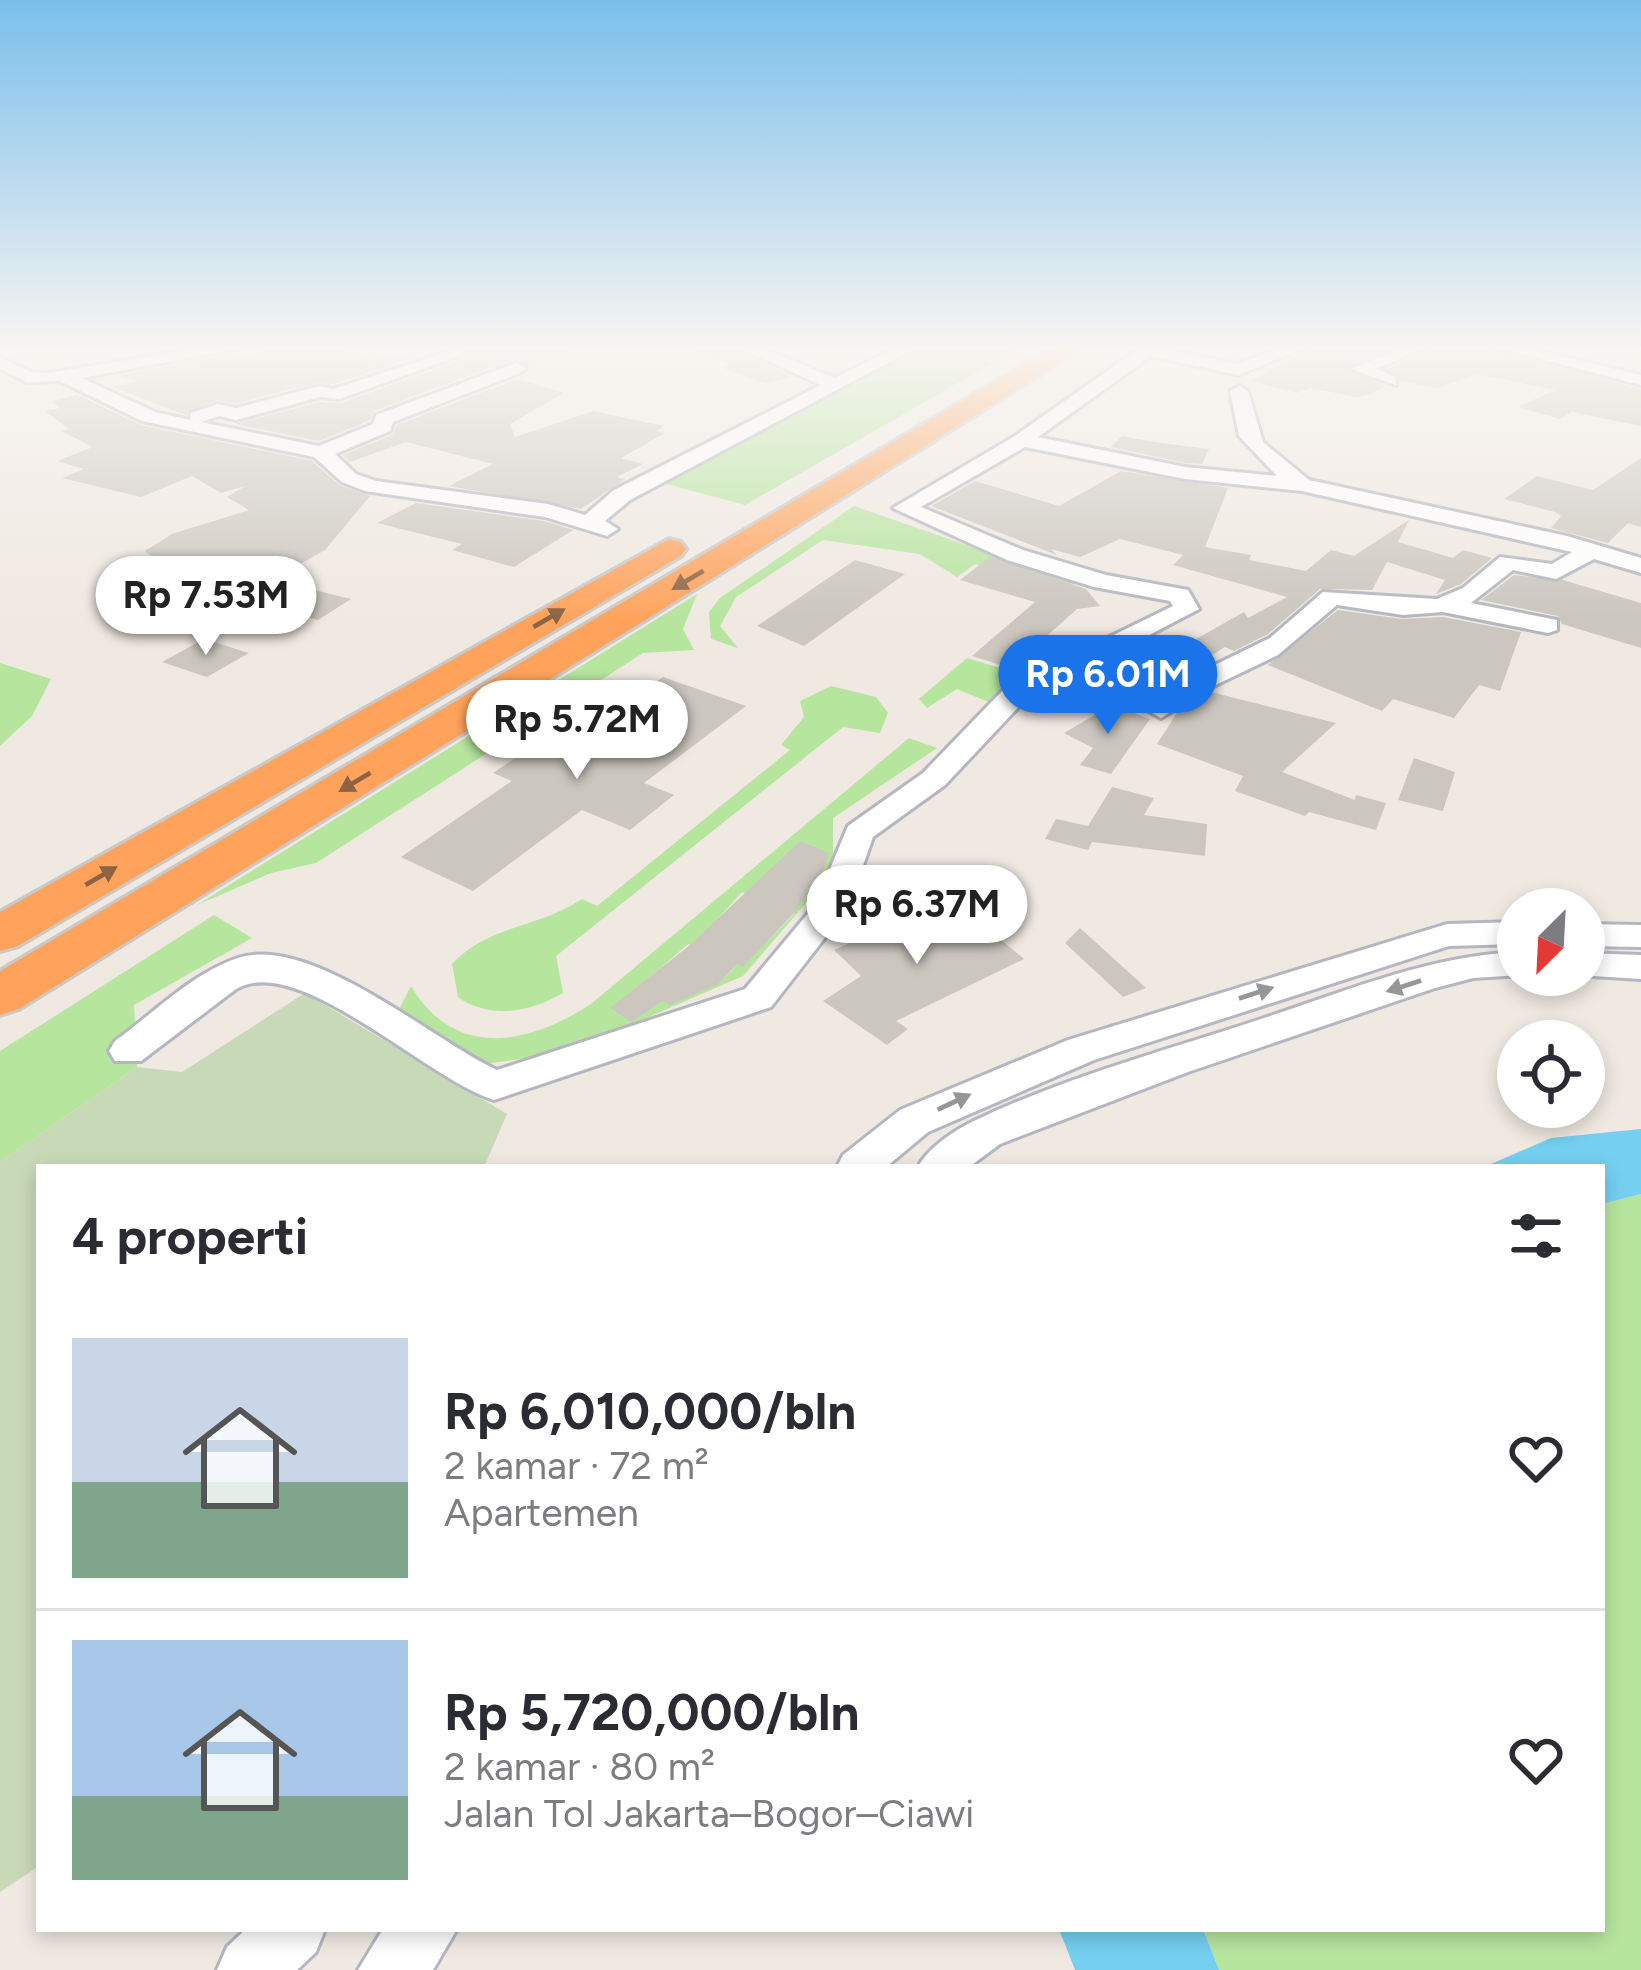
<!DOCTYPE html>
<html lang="id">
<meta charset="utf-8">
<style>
:root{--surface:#fff;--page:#f2f2f3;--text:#2b2b33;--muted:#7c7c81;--line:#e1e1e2;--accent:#1a73e8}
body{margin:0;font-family:Figtree,sans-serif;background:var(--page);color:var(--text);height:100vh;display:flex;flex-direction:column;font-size:45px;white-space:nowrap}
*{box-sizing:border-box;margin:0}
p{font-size:39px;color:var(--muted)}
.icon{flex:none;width:66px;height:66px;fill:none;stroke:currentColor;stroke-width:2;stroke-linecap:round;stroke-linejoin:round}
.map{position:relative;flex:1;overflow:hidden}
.sheet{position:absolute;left:36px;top:1164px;width:1569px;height:768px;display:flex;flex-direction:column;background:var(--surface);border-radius:0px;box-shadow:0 6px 18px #0003}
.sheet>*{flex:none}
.needle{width:78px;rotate:204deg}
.controls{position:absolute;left:1497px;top:888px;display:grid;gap:24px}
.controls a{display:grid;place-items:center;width:108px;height:108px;border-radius:50%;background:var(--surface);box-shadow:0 6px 18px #0003;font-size:60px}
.price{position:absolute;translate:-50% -102px;padding:0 27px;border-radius:42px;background:#fff;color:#222;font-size:39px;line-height:78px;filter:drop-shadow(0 3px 6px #0008)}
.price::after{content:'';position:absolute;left:50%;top:72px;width:36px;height:27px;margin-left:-18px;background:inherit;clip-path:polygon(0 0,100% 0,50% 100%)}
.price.current{background:var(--accent);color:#fff}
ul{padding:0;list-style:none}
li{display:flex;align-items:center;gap:36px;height:300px;padding:0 36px}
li+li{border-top:3px solid var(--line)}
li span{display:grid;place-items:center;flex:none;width:336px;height:240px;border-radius:0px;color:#555}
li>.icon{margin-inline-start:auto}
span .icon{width:144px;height:144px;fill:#fffc;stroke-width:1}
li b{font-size:51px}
h2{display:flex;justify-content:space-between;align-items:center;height:144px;padding:0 36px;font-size:51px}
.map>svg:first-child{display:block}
.green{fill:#b6e59e;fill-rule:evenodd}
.cemetery{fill:#c8d9b8}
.water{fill:#75cff0}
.building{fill:#cbc7bf}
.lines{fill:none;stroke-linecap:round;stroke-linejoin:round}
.minor-casing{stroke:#b4b7c1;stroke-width:6}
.highway-casing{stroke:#c9c9c9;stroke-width:6}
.minor{fill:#fff;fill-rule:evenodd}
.highway{fill:#ffa35c;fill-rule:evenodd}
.oneway{fill:#8c6343}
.oneway2{fill:#969696}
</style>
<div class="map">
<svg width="1641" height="1970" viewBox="0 0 1641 1970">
<rect width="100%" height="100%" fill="#efe9e1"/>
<g class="green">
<path d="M 913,345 L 1024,345 L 745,505 L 651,480 Z"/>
<path d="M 854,506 L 1076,583 L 1056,586 L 975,564 L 957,577 L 920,554 L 823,540 L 736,597 L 720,626 L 738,648 L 711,639 L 709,612 L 720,598 Z"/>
<path d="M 697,594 L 683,629 L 694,650 L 643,653 L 316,863 L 271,873 L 197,905 Z"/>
<path d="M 967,658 L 1024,675 L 991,703 L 957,689 L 927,708 L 919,699 Z"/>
<path d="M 0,663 L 51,679 L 32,716 L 0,746 Z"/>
<path d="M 831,686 L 876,697 L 888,713 L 880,733 L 843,727 L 556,956 L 563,993 C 531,1012 490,1020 458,997 L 452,964 C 488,925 539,928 582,899 L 597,906 L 790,750 L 781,745 L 804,717 L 800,701 Z"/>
<path d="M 909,738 L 937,748 L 833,818 L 833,856 L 818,889 L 743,976 L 566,1053 L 483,1064 L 396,1015 L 411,986 C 455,1060 528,1045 591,1004 ZM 800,841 L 828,854 L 813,888 L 770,872 ZM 742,892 L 795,913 L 765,944 L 713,924 ZM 688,944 L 734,968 L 719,984 L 648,979 Z"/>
<path d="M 214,915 L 252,938 L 134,1005 L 137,1067 L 0,1162 L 0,1051 Z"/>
<path d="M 1641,1194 L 1641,1970 L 1219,1970 L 1203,1929 L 1602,1929 L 1602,1204 Z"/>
</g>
<path class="cemetery" d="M 305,993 L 507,1114 L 484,1167 L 39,1167 L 39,1866 L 0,1892 L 0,1162 L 137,1067 L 182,1072 Z"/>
<g class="water">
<path d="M 1641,1129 L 1641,1194 L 1602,1204 L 1602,1167 L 1484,1167 L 1551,1138 Z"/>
<path d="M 1059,1929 L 1203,1929 L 1219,1970 L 1075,1970 Z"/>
</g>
<g class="building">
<path d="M 282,345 L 324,345 L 374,361 L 390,355 L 407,360 L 333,384 L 319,382 L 236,403 L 217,400 L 186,415 L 112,387 L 138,381 L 116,376 L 221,356 L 249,358 Z"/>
<path d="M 465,345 L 580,345 L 529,369 L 514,359 L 374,411 L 369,421 L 319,441 L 235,424 L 320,402 L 341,403 L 464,359 Z"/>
<path d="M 683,345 L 729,345 L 792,377 L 766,383 L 721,368 L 730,365 Z"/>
<path d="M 1316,345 L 1398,345 L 1347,367 L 1385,386 L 1370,394 L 1357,397 L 1309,388 L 1298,393 L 1251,381 Z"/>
<path d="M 1436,345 L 1474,345 L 1641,389 L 1641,426 L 1572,412 L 1560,419 L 1518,407 L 1555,390 L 1477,374 L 1438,388 L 1400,381 L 1388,369 Z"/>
<path d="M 517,379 L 564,393 L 510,424 L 515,437 L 593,411 L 664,426 L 656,431 L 665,433 L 621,458 L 643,464 L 617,477 L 625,479 L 581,509 L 449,486 L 493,464 L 406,442 L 350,462 L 343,455 L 392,435 L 397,425 Z"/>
<path d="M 78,395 L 141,425 L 312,461 L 339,485 L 370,496 L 325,550 L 275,578 L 194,558 L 173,572 L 145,551 L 172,534 L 249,510 L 227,497 L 245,486 L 221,493 L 192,476 L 141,497 L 62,478 L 84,469 L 57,461 L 93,447 L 61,431 L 69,429 L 45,411 L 60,408 L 51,401 Z"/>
<path d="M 1122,436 L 1154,442 L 1209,449 L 1202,464 L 1186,463 L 1111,447 Z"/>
<path d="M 1641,458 L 1641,527 L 1628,523 L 1608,543 L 1551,528 L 1561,516 L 1555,512 L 1504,499 L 1537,476 L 1593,490 Z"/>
<path d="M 1121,471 L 1228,488 L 1205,547 L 1251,555 L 1249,560 L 1306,571 L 1331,550 L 1354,556 L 1409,520 L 1398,542 L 1453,558 L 1463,550 L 1492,558 L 1461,584 L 1436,594 L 1445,580 L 1387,562 L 1372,590 L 1320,589 L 1268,634 L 1234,651 L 1225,647 L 1184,673 L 1157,661 L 1244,612 L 1248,618 L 1287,597 L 1173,565 L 1183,555 L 1120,539 L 1080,557 L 1051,549 L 1057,555 L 931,506 L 975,481 L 1059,506 Z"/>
<path d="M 416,503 L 544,521 L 573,530 L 514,567 L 452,550 L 462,544 L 377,523 Z"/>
<path d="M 990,557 L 1086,589 L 1100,606 L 1077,609 L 1011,668 L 972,656 L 1035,602 L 960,580 Z"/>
<path d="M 855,560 L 905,574 L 804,646 L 757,626 Z"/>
<path d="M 1514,575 L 1563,580 L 1641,603 L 1641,648 L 1562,624 L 1558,616 L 1481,600 Z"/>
<path d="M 282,582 L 351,599 L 318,620 L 250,602 Z"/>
<path d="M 1338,610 L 1402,619 L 1443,617 L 1521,632 L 1500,691 L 1479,685 L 1454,718 L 1393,699 L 1382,711 L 1268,665 Z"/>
<path d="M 204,639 L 249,653 L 207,677 L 162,662 Z"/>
<path d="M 663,677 L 746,706 L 644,783 L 674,795 L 630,830 L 582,810 L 473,891 L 401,857 L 512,781 L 493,773 L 539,742 L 558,750 Z"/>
<path d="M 1211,692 L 1336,723 L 1282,772 L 1355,800 L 1356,795 L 1386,803 L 1376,830 L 1309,812 L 1305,816 L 1235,791 L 1243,776 L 1157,744 L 1177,713 Z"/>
<path d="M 1112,705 L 1150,719 L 1111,774 L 1080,765 L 1093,748 L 1064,733 Z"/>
<path d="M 1414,758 L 1455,772 L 1443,811 L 1398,800 Z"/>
<path d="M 1112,787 L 1154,798 L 1144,815 L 1207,824 L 1205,856 L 1092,842 L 1088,850 L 1045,839 L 1056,819 L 1088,826 Z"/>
<path d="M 800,841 L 829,853 L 823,871 L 795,912 L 743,967 L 737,964 L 719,984 L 670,1005 L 663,1001 L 631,1022 L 610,1008 L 690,945 Z"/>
<path d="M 951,898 L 1024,959 L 896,1021 L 908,1029 L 887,1045 L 823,1001 L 861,976 L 834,950 Z"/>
<path d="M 1080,928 L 1146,988 L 1123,997 L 1065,943 Z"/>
</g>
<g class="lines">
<defs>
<g id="minor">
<path d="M 219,345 L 257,345 L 81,378 L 155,412 L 190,420 L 191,413 L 218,404 L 236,408 L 320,386 L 333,389 L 462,347 L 462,355 L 339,399 L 320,397 L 236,420 L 219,416 L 201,422 L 319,446 L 373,424 L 376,415 L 516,363 L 525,368 L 522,372 L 393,422 L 390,431 L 335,454 L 356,474 L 376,481 L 548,504 L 585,515 L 614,490 L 821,385 L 733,345 L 755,345 L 835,378 L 901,345 L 921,345 L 630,500 L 605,521 L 618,529 L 607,536 L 545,517 L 365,491 L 342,482 L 314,457 L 142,421 L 60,381 L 27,382 L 0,369 L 0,357 L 31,372 L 48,373 Z"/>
<path d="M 1144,345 L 1237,364 L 1289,345 L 1312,345 L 1238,375 L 1151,356 L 1038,437 L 1185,467 L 1277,476 L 1239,436 L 1230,391 L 1239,386 L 1248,391 L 1263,442 L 1309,480 L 1567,536 L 1641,558 L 1641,573 L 1594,559 L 1556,579 L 1513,570 L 1471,603 L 1557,620 L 1557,630 L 1548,633 L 1443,612 L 1403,615 L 1337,605 L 1278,655 L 1205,690 L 1161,718 L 1147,710 L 1174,685 L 1270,638 L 1323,592 L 1437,599 L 1463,588 L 1500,557 L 1552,564 L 1572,552 L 1302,491 L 1185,479 L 1025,447 L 921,507 L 1023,550 L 1106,575 L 1188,590 L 1199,609 L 1025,700 L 945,785 L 873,837 L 848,908 L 771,1007 L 494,1100 C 428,1080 298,952 236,989 L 141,1061 L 115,1061 L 109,1051 L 115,1041 C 153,1014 192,973 238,958 C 311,934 432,1040 497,1070 L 745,989 L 815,905 L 848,826 L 923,773 L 1005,688 L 1173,606 L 1170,601 L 1094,587 L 1007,560 L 893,508 L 1015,436 Z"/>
<path d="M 1409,345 L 1432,345 L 1376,369 L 1396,377 L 1396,385 L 1351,369 Z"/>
<path d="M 1486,345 L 1514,345 L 1641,375 L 1641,385 Z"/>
<path d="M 1518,922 L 1518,944 L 1449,946 L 1094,1060 L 928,1132 L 886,1167 L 837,1167 L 843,1155 L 900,1110 L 1068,1040 L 1447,924 Z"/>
<path d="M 1584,924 L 1641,925 L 1641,947 L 1584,946 Z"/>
<path d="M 1518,952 L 1521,975 L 1473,978 L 1435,988 L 1188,1072 L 1000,1144 L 969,1167 L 918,1167 C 928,1148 955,1130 974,1121 C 1061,1079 1160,1052 1252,1022 C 1339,994 1426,956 1518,952 Z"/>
<path d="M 1584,953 L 1641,955 L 1641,979 L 1577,975 L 1584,975 Z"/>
<path d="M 246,1929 L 325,1929 L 316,1952 L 297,1970 L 217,1970 L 227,1947 Z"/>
<path d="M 383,1929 L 457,1929 L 433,1970 L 358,1970 Z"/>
</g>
<g id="highway">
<path d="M 1057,345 L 1088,345 L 19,1009 L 0,1015 L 0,971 Z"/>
<path d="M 669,539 L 681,542 L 686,549 L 681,556 L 18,946 L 0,951 L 0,912 Z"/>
</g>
</defs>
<use href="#minor" class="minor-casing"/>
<use href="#highway" class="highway-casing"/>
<use href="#minor" class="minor"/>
<use href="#highway" class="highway"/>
</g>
<defs><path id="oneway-solid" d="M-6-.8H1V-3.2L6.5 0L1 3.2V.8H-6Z" transform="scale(3)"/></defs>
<g class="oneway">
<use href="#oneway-solid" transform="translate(688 580) rotate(149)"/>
<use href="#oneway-solid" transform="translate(549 618) rotate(-30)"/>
<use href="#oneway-solid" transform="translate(355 782) rotate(149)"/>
<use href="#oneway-solid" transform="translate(101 876) rotate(-30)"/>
</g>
<g class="oneway2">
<use href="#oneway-solid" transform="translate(1404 986) rotate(162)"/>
<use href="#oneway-solid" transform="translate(1256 993) rotate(-18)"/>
<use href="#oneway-solid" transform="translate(954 1102) rotate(-25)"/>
</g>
<linearGradient id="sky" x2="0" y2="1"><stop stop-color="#7abfeb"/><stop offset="0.56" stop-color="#f8f5f2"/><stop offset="1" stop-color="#f8f5f2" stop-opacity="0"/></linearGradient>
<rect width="1641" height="621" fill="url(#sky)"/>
</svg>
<div class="controls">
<a><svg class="needle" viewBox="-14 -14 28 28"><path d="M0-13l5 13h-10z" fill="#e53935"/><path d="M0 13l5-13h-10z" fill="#7c7c81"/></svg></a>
<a><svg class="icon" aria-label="locate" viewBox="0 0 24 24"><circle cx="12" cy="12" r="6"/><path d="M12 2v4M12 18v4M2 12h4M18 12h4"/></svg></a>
</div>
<b class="price" style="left:206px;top:658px">Rp 7.53M</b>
<b class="price current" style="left:1108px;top:737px">Rp 6.01M</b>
<b class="price" style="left:577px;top:782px">Rp 5.72M</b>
<b class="price" style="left:917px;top:967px">Rp 6.37M</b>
<section class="sheet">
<h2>4 properti<svg class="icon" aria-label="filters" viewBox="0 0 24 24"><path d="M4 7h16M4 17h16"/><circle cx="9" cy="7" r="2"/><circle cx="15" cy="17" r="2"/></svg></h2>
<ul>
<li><span style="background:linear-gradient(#c9d6e8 60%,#7fa58c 0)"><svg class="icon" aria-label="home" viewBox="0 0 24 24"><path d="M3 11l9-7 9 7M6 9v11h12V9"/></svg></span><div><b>Rp 6,010,000/bln</b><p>2 kamar · 72 m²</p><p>Apartemen</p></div><svg class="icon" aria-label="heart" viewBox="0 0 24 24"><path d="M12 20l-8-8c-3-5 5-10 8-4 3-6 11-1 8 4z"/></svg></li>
<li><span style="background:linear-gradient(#a9c7e8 65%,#7fa58c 0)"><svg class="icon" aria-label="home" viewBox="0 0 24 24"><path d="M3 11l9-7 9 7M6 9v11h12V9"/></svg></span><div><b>Rp 5,720,000/bln</b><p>2 kamar · 80 m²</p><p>Jalan Tol Jakarta–Bogor–Ciawi</p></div><svg class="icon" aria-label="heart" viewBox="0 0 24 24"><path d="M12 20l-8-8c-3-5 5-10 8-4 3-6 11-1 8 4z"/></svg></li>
</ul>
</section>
</div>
